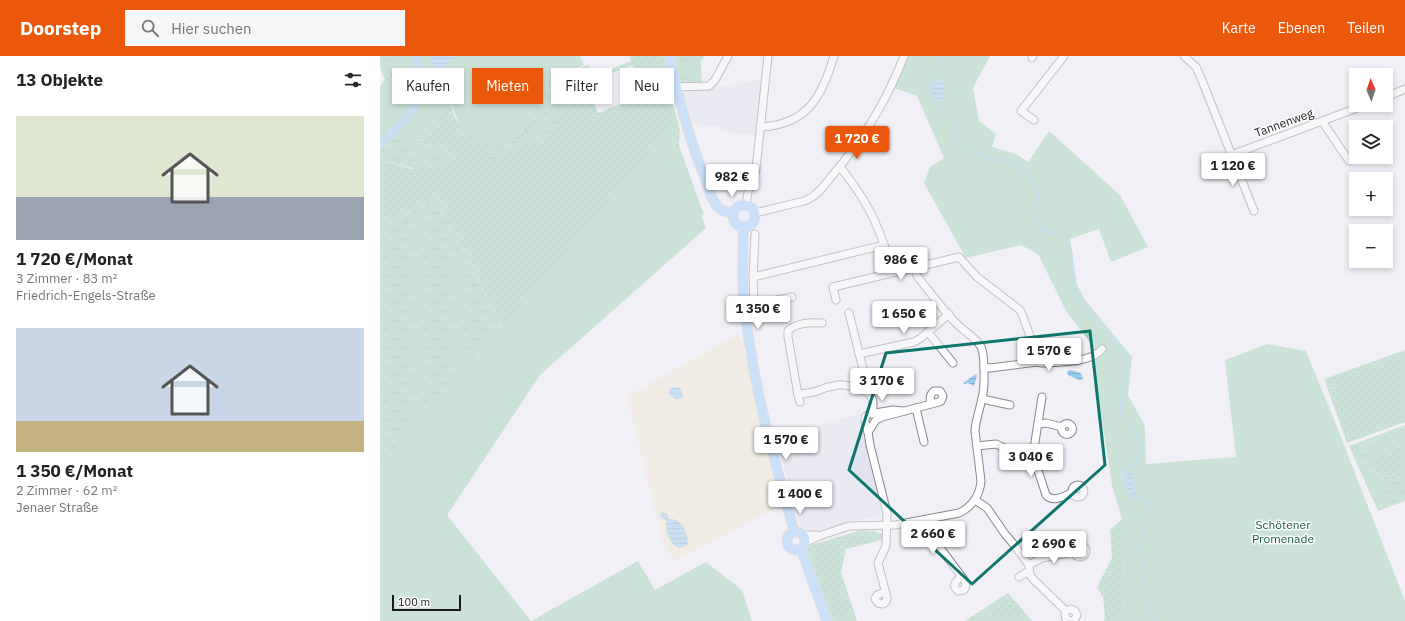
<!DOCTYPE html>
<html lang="de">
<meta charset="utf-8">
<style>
:root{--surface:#fff;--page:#f6f6f6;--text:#222;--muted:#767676;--accent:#ea580c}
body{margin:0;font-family:"IBM Plex Sans",sans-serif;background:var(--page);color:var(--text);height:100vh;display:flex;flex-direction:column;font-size:15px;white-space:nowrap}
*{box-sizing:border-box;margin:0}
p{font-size:13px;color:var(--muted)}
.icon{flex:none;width:22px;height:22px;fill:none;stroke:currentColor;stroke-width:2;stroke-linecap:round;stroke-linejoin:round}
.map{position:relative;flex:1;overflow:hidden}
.sheet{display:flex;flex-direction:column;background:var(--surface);width:380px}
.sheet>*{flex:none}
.hud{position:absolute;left:12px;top:12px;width:380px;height:36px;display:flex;gap:8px}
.needle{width:26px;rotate:358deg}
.controls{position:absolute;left:969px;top:12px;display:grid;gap:8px}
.controls a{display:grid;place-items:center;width:44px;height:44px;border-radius:0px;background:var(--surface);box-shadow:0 2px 6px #0003;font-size:20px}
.scale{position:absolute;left:12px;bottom:10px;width:69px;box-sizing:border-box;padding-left:4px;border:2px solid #1a1a1c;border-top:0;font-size:11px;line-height:14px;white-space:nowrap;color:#1a1a1c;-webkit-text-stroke:3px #fefefe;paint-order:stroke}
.price{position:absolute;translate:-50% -34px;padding:0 9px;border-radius:4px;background:#fff;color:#222;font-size:13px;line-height:26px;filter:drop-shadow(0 1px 2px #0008)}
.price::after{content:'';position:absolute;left:50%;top:24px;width:12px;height:9px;margin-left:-6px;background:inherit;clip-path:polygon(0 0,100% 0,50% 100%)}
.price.selected{background:var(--accent);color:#fff}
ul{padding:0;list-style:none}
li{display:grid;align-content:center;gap:8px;height:212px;padding:0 16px}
li span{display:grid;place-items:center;height:124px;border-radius:0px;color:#555}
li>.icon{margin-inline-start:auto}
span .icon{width:72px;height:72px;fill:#fffc;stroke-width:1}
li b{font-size:17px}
h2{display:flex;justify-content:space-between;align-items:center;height:48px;padding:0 16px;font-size:17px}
.tag{padding:0 14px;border-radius:0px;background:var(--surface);box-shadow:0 2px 6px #0003;font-size:14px;line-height:36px}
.tag.selected{background:var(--accent);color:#fff}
header{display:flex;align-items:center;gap:24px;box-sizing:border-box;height:56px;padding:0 20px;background:var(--accent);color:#fff}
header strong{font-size:19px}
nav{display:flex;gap:22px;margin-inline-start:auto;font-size:14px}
.search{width:280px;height:36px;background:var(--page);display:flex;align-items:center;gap:10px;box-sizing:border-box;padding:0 14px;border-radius:0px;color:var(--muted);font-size:15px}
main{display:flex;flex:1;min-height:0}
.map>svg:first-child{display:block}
.built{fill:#e2e3f0}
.medical{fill:#f1e6d1}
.grass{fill:url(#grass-dots)}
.forest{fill:url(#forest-crowns)}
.wetland{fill:url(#wetland-marsh)}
.park{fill:#9cd1b4}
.water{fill:url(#water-rules)}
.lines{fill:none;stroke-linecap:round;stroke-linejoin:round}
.stream{stroke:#98c9f1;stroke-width:1.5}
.river{stroke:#98c9f1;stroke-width:8}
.minor-casing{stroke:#87878c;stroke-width:9}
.major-casing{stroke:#cdcdcd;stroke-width:11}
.minor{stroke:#fff;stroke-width:7}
.major{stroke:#9ccbfa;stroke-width:9}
.marked{fill:none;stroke:#0f766e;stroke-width:3;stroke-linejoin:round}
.labels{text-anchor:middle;stroke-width:3;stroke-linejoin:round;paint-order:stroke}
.street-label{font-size:12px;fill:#1a1a1c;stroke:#fefefe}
.park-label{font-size:12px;fill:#155b3d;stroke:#fefefe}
</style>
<header>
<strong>Doorstep</strong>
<div class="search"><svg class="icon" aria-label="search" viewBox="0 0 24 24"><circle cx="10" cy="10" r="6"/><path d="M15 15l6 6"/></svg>Hier suchen</div>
<nav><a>Karte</a><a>Ebenen</a><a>Teilen</a></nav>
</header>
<main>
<section class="sheet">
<h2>13 Objekte<svg class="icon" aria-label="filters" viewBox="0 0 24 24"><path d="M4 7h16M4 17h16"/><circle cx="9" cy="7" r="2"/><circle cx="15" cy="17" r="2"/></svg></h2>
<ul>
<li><span style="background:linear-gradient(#dfe7d0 65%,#9aa5b1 0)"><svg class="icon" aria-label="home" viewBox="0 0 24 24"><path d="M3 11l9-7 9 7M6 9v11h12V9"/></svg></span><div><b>1 720 €/Monat</b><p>3 Zimmer · 83 m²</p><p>Friedrich-Engels-Straße</p></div></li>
<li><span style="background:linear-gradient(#c9d6e8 75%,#c2b280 0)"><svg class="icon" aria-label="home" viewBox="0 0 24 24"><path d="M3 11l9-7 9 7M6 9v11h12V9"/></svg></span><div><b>1 350 €/Monat</b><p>2 Zimmer · 62 m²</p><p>Jenaer Straße</p></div></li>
</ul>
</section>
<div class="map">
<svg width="1025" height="565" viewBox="0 0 1025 565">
<defs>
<pattern id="grass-dots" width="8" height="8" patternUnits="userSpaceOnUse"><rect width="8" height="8" fill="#9cd1b4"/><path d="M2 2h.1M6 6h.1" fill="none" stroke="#86b39a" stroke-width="1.8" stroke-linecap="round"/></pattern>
<pattern id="forest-crowns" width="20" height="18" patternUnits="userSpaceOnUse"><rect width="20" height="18" fill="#9cd1b4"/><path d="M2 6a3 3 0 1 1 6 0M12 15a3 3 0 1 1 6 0" fill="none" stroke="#86b39a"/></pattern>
<pattern id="wetland-marsh" width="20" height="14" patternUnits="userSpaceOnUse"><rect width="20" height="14" fill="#9cd1b4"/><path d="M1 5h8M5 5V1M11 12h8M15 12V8" fill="none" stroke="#86b39a"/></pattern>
<pattern id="water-rules" width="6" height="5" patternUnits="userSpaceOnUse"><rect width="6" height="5" fill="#98c9f1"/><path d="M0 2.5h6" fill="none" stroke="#82acce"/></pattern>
</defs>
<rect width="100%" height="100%" fill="#f0f0f6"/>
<g class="built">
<path d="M 383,22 L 376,79 L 339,75 L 339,71 L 309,68 L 298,32 L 322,32 L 341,31 Z"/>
<path d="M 479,358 L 503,459 L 439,475 L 429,475 L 421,471 L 396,382 Z"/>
</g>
<path class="medical" d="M 360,277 L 401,449 L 295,505 L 284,490 L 247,340 Z"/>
<g class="grass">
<path d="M 250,0 L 278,0 L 289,32 L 300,74 L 299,89 L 324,159 L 259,167 L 139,306 L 56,142 L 0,173 L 0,104 L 33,113 L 72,99 L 51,89 L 35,87 L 57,63 L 68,38 L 74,59 L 80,71 L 124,89 L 131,85 L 141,77 L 175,13 L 185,5 L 190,16 L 208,9 L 215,24 L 205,27 L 218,57 L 259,40 L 248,15 L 250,15 L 254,27 L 260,28 L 252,9 L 217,23 L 216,19 L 251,5 Z"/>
<path d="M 1025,294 L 1025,366 L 967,387 L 944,323 Z"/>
<path d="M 1025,369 L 1025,419 L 1009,425 L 998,421 L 993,412 L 994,402 L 1014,384 L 1017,372 Z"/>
<path d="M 742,463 L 745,565 L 724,565 L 725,560 L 723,541 L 717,531 L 732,502 L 730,474 Z"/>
<path d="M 479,474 L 493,475 L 502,478 L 502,484 L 466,493 L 461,516 L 477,565 L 451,565 L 426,495 L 427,490 L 469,478 Z"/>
<path d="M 628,537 L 652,565 L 585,565 Z"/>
</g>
<g class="forest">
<path d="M 0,0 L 28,0 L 0,61 L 0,31 L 5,23 C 0,16 0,8 0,0 Z"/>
<path d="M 278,0 L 324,0 L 321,5 L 322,32 L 287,28 Z"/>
<path d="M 185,11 L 184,26 L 188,33 L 180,59 L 170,78 L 156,84 L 144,88 L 109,107 L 120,94 L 137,86 L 152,68 L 175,20 Z"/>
<path d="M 0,67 L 35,87 L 51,89 L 72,99 L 67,108 L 40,114 L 0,104 Z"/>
<path d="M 56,142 L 139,306 L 0,427 L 0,173 Z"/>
<path d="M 1017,372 L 1014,384 L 994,402 L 993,412 L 998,421 L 1009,425 L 1025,419 L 1025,445 L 998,455 L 969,390 Z"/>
</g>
<path class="wetland" d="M 283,456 L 287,458 L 289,463 C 302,462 308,476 308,488 C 295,501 282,475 287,465 L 280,461 L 280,458 Z"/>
<g class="park">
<path d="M 12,0 L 200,0 L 204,9 L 190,15 L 185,5 L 175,13 L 141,77 L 131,85 L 124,89 L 115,91 L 102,88 L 89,80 L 80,71 L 68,39 L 57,63 L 35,87 L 0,67 L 0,41 L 9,25 Z"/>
<path d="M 527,0 L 610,0 L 593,32 L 599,65 L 616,78 L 612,91 L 636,98 L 648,106 L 669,75 L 740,139 L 768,191 L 731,206 L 719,173 L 690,183 L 697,229 L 705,244 L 752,301 L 748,339 L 765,370 L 766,408 L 856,401 L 845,304 L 887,288 L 926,295 L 955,366 L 1025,545 L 1025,565 L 745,565 L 742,463 L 732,429 L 710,286 L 686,255 L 658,198 L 641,189 L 586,202 L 544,127 L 550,111 L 564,102 L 537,40 L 514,32 Z"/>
<path d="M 290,72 L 326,172 L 160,319 L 67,459 L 151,565 L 258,505 L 275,534 L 326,506 L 362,534 L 372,565 L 0,565 L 0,410 L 118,276 Z"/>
</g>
<g class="water">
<path d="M 48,0 L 77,0 L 73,4 L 69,3 L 62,19 L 53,15 L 55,9 L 53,7 L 52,8 L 52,5 Z"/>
<path d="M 559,23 C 565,29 565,35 563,43 L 558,44 C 550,37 550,32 556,24 Z"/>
<path d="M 691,314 L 701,317 L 703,323 L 699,324 L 688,319 L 687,315 Z"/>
<path d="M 596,318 L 597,320 L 594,330 L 588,327 L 585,328 L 583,327 Z"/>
<path d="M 292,331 L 300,332 L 303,340 L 303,342 L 295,343 L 291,340 L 288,336 Z"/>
<path d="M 749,414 C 756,421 748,430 759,442 L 753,440 C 748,433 742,424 746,415 Z"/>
<path d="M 285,457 L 289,464 C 301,463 308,477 307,488 L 304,490 L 296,490 C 288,481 289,475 287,464 L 280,461 L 281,458 Z"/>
</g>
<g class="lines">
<path class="stream" d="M 563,0 C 561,11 549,21 548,33 C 548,44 560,49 567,56 C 569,59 573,62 575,66 C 580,75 575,85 586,93 C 601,104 619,102 635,109 C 642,113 650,122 655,128 C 662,136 656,146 655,154 C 655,162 658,168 662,174 C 671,177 680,177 687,185 C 696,196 690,214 693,227 C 700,255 730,274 747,298 L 744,335 L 741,346 L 740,358 C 749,366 763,384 761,397 C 760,401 757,405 755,408 C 752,409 748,410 746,411 C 737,417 746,438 753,442 C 758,445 764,445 768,447 L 769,450 L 760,492 L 769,550 L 774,565"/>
<path class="river" d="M 0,89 C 15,74 40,53 40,30 C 41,18 34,12 37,0"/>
<defs>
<g id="minor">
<path d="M 804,0 L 816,11 L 821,22 L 874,155"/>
<path d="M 652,2 L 653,0"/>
<path d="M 295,31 L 329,30 L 335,24 L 348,0"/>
<path d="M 1006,41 L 1025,33"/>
<path d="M 654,64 L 641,55 L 684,0"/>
<path d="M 942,65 L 969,105"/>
<path d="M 380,71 C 427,69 442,41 454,0"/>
<path d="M 851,99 L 985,49"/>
<path d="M 460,111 C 485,142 498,166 509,205"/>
<path d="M 366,149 L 368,136 L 376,113 L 388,0"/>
<path d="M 375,157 L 424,145 C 436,141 443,131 451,121 C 482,85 507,45 524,0"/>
<path d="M 375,178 L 373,221 L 374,247 L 377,248 L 412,241"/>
<path d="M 373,221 L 504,189"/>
<path d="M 456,244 L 453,231 L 579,201 L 597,221 L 640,254 L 642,258 L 654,291 L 657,306"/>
<path d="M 469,257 L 486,325"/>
<path d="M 548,276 L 573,307"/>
<path d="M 479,298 L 534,286 L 541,282 L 569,258"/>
<path d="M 604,311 L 610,312 L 657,306 L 662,307 C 678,306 712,307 722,293"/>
<path d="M 418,339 L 408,281 L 408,275 C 415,267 431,266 442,267"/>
<path d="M 602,343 L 630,349"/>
<path d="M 420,346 L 418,339 C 424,337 432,337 437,335 C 444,332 451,330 458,329 C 463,328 469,330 474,331 C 490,335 496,341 492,358"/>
<path d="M 536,352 L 544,386"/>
<circle cx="687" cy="373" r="5.5"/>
<path d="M 659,368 L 666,367 L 682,371"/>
<path d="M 488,376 L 496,364 L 502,361 L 559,346 L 561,345 L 563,340 L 560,335 L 554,335 C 549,339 550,343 551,348"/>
<path d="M 597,390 L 616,388 L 633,396 L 653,399 L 666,439 C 673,447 684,440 692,437"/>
<path d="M 653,399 L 662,341"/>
<circle cx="698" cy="435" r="6"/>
<path d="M 595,444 L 607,452 L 625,478 L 631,485 L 649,509 L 650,519 L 653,523 L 686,555"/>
<path d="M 550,463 L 553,479 L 555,485 L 585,525 C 586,528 586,531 584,534 L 578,535 C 571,529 576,525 581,521"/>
<path d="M 424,479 L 436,479"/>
<path d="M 426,486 L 442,479 L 469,470 L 515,469 L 579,457 C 592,451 600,439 601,425 L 595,375 C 596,359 604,344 604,327 C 604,318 605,299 601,291 C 596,281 583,275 576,267 C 562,253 550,236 537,220 L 535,212"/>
<circle cx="700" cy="495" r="6"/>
<path d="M 649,509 L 662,502 L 693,496"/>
<path d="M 639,521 L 649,515"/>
<path d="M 505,536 L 497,539 L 495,543 L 498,547 L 503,548 L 506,546 L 507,542 L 498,507 L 506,490 L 507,457 L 490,389 L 488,376 L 485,366 L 485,361 L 489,358 L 513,354 L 523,355"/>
<path d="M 691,565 L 686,563 L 685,559 L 686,555 L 691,553 L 695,555 L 697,559 L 695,563 L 692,565"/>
</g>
<g id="major">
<path d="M 289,0 C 298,41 308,80 324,119 C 327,129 330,141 337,150 C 340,155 347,156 353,157"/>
<circle cx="364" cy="160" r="11"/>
<path d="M 363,170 C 364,195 361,219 364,244 C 371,322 393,400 414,475"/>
<circle cx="416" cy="485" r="9"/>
<path d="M 421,493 L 447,565"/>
</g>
</defs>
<use href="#minor" class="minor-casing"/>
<use href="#major" class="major-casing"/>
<use href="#minor" class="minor"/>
<use href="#major" class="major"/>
</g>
<path d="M0 0H1025V565H0ZM 710,275 L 725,409 L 592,528 L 469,414 L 506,297 Z" fill="#f0f0f6" fill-opacity=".55" fill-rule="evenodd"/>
<path class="marked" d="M 710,275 L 725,409 L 592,528 L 469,414 L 506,297 Z"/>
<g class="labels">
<g class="street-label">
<text transform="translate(904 67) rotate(-20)" y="4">Tannenweg</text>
</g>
<g class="park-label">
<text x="903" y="473">Schötener<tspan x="903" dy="14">Promenade</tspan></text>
</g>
</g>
</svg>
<div class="controls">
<a><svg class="needle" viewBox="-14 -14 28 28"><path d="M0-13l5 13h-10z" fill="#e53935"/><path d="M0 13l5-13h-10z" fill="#767676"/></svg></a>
<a><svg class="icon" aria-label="layers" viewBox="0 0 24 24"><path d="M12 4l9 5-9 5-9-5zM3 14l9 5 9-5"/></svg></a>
<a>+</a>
<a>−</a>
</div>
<div class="scale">100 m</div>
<b class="price selected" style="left:477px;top:104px">1 720 €</b>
<b class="price" style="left:853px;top:131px">1 120 €</b>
<b class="price" style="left:352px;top:142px">982 €</b>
<b class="price" style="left:521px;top:225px">986 €</b>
<b class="price" style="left:378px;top:274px">1 350 €</b>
<b class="price" style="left:524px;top:279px">1 650 €</b>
<b class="price" style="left:669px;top:316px">1 570 €</b>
<b class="price" style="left:502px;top:346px">3 170 €</b>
<b class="price" style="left:406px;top:405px">1 570 €</b>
<b class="price" style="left:651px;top:422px">3 040 €</b>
<b class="price" style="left:420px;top:459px">1 400 €</b>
<b class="price" style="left:553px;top:499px">2 660 €</b>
<b class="price" style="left:674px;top:509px">2 690 €</b>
<div class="hud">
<a class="tag">Kaufen</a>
<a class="tag selected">Mieten</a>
<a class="tag">Filter</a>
<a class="tag">Neu</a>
</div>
</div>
</main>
